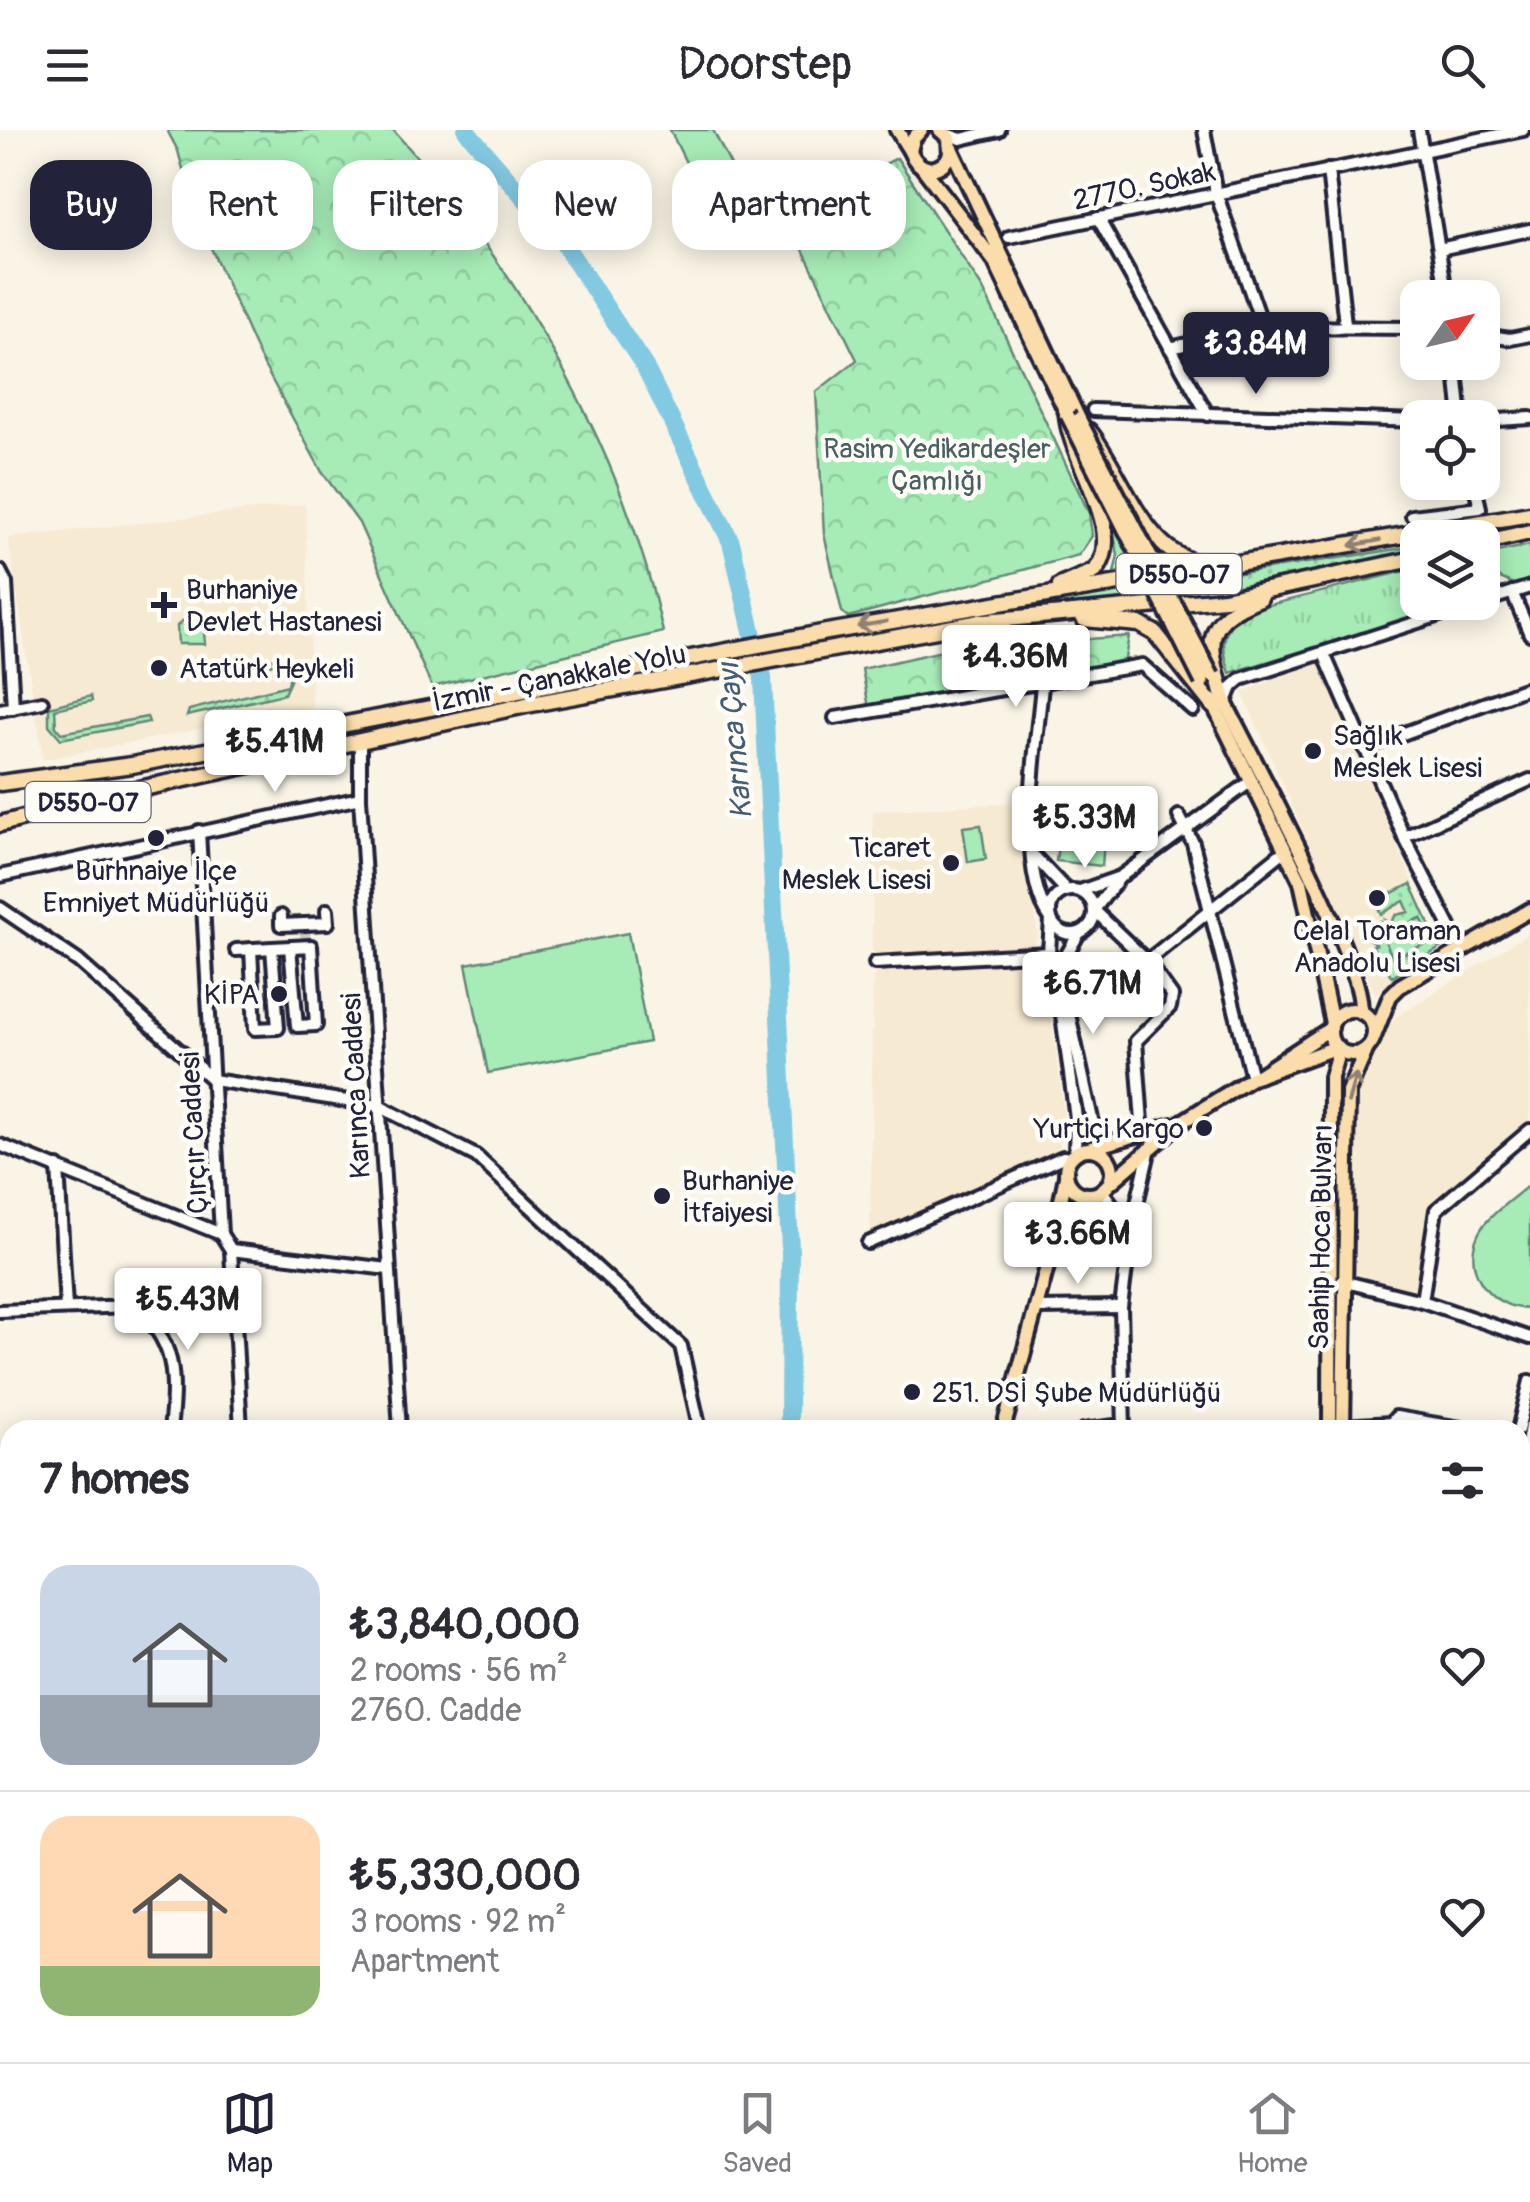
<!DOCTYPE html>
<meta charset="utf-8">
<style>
:root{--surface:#fff;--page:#f2f2f3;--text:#2b2b33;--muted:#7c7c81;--line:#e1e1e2;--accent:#22223b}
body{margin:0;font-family:Pangolin,sans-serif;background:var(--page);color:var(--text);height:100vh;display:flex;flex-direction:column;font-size:38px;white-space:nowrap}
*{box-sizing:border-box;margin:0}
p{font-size:32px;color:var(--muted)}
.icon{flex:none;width:55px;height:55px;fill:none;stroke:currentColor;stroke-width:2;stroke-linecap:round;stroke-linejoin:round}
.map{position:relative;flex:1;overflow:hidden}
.side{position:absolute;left:0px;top:1290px;width:1530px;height:642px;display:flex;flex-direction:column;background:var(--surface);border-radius:30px 30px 0 0;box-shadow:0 5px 25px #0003}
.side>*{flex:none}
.banner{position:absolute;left:30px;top:30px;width:1000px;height:90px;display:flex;gap:20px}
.needle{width:65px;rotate:56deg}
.fabs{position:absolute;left:1400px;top:150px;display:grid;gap:20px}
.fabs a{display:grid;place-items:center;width:100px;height:100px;border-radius:20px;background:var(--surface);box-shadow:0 5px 25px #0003;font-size:50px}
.price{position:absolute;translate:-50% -85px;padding:0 22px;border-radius:10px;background:#fff;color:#222;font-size:32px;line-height:65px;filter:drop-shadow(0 2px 5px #0008)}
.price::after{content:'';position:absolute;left:50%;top:60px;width:30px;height:22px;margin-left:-15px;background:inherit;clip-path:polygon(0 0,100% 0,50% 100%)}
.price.current{background:var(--accent);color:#fff}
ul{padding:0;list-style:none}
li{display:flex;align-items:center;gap:30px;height:250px;padding:0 40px}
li+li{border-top:2px solid var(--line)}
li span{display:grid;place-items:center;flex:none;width:280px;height:200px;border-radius:30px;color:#555}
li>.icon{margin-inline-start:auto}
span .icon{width:120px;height:120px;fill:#fffc;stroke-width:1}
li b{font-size:42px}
h2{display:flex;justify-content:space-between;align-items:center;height:120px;padding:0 40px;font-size:42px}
.pill{padding:0 35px;border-radius:30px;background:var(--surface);box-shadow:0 5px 25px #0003;font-size:35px;line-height:90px}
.pill.current{background:var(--accent);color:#fff}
header{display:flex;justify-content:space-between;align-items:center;height:130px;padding:0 40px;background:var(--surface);font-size:45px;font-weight:600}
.menu{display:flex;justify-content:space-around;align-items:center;height:140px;border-top:2px solid var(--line);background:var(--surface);font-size:28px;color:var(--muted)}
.menu a{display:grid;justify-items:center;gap:5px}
.menu .current{color:var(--accent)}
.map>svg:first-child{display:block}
.built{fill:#f7ead2}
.industrial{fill:url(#industrial-grid)}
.grass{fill:url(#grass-dots);stroke:#648779;stroke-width:2.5}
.forest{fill:url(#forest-crowns);stroke:#648779;stroke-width:2.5}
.park{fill:url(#park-tufts);stroke:#648779;stroke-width:2.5}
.garden{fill:#a7ecb7;stroke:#648779;stroke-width:2.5}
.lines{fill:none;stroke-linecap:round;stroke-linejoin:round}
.river{stroke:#82cae2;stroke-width:18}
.minor-tunnel{stroke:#cfcac4;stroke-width:10;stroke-dasharray:10 5;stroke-linecap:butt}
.minor-casing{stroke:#22223b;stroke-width:18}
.major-casing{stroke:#22223b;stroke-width:20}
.highway-casing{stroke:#22223b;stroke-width:21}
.minor{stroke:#fdfcf7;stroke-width:10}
.major{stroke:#faddab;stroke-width:12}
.highway{stroke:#faddab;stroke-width:14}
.major-bridge-casing{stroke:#22223b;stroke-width:20;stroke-linecap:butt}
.major-bridge{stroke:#faddab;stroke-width:12}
.oneway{stroke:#8e8073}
.poi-dot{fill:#22223b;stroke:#fdfcf7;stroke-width:4}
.labels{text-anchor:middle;stroke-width:9;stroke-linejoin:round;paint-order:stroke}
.shield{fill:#fdfcf7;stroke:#646373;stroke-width:2.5}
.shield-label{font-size:25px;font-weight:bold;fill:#22223b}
.street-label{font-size:28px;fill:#22223b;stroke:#fdfcf7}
.park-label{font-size:28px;fill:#4a5f60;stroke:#fdfcf7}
.poi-label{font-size:28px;fill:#22223b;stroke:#fdfcf7;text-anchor:start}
.water-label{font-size:30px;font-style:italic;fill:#445d75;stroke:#fdfcf7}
</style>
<header><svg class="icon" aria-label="menu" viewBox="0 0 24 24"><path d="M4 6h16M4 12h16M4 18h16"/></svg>Doorstep<svg class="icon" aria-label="search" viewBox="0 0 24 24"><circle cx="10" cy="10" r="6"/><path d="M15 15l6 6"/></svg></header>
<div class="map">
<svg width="1530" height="1932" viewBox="0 0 1530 1932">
<defs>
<pattern id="industrial-grid" width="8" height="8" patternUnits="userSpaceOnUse" patternTransform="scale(2.5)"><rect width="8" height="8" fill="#f7ead2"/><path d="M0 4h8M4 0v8" fill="none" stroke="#d3c8b5"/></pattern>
<pattern id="grass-dots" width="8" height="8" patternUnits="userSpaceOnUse" patternTransform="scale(2.5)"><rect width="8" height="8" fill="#a7ecb7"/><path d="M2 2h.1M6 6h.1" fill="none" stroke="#8fca9e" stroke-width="1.8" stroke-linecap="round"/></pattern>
<pattern id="forest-crowns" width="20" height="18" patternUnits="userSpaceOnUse" patternTransform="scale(2.5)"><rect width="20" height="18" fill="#a7ecb7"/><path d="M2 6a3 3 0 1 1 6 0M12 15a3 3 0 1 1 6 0" fill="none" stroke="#8fca9e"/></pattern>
<pattern id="park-tufts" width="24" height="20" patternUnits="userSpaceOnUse" patternTransform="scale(2.5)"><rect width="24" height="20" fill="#a7ecb7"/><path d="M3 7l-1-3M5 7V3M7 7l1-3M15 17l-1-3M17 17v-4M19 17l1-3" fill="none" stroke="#8fca9e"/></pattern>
</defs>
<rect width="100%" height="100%" fill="#faf4e6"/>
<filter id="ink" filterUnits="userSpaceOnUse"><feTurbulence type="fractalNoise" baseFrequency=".01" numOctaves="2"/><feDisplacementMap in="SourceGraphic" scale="20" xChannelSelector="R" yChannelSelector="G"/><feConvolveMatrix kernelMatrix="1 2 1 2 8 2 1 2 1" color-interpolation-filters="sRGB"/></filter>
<g filter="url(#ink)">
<g class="built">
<path d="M 305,374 L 312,577 L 43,630 L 8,408 Z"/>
<path d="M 1319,533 L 1441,818 L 1375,863 L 1242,562 Z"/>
<path d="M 1011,673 L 1022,682 L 1038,805 L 1032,819 L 880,828 L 872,820 L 873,681 Z"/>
<path d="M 1529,803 L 1530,988 L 1428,1075 L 1418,1161 L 1352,1143 L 1359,953 L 1373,923 L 1394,888 Z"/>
<path d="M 1034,834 L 1046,851 L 1064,983 L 1059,1020 L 870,1109 L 873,846 L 880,840 Z"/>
</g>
<path class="industrial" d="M 295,1922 L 608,1922 L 611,1932 L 294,1932 Z"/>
<g class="grass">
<path d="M 1111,391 L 1181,435 L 1114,443 L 1118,425 Z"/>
<path d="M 1417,416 L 1417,420 L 1175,469 L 1012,482 L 841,510 L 841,504 Z"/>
<path d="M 203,490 L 205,514 L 178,514 L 177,496 L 182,491 Z"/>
<path d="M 283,528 L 293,544 L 284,564 L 187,586 L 189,580 L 288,555 L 290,544 L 281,533 L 247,538 L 244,531 Z"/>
<path d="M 91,566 L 92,571 L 55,579 L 56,597 L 61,603 L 147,587 L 149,592 L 61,609 L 49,595 L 49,577 Z"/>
<path d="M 1411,754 L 1440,818 L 1392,847 L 1372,816 L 1376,814 L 1369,809 L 1368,797 L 1381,791 L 1387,803 L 1383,805 L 1421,788 L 1390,802 L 1385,790 L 1390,793 L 1396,785 L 1409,782 L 1404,771 L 1381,784 L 1375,771 Z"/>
</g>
<g class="forest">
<path d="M 167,0 L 393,0 C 518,136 624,321 663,502 L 432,557 L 359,393 L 322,342 L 260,228 L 195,82 L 178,21 Z"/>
<path d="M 897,28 L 983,159 L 1089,383 L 1092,406 L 1079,425 L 848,487 L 842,482 L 824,404 L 816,262 L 857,230 L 786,85 Z"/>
<path d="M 1530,415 L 1530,451 L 1516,455 L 1483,441 L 1483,425 Z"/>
<path d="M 1129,506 L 1124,534 L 869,578 L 862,539 L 951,519 Z"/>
</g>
<g class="park">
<path d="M 1417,438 L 1418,472 L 1460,473 L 1230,543 C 1221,516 1220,504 1241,482 Z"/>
<path d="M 1320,1923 L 1320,1922 L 1392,1923 L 1389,1932 L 1320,1932 Z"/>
</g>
<g class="garden">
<path d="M 670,0 L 713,0 L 735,44 L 700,61 Z"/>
<path d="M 981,695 L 986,729 L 968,732 L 963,697 Z"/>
<path d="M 1059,706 L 1104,711 L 1102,736 L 1056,731 Z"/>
<path d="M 1421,788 L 1432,811 L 1393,828 L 1382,805 Z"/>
<path d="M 628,803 L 649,912 L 488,943 L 466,834 Z"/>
<path d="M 1530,1054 L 1530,1179 C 1487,1179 1457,1134 1483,1096 C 1495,1080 1515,1067 1530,1054 Z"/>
</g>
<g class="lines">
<g class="river">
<path d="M 466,0 L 564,114 L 645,237 L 731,412 L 763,548 L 790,1120 L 789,1300"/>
<path d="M 768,1932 L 768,1922"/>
</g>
<path class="minor-tunnel" d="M 305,800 L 306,816"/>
<defs>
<g id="minor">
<path d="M 1204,0 L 1216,63 L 1263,197"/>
<path d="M 1419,0 L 1447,168"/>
<path d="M 946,4 L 961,9 L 999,0"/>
<path d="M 1328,40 L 1345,194"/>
<path d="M 1098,88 L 1208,285"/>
<path d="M 1009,107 L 1523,0"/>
<path d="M 1439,119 L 1530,100"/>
<path d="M 1482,205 L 1510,209 L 1530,205"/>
<path d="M 1170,218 L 1263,197 L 1418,198"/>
<path d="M 1455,232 L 1461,288"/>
<path d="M 1093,280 L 1418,291"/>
<path d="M 1482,291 L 1530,288"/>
<path d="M 1412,386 L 1480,378 L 1474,352"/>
<path d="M 0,441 L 6,453 L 13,578"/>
<path d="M 1512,462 L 1530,504"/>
<path d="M 1482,472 L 1530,457"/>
<path d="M 1324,524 L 1404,707 L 1462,820"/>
<path d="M 1042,555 C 1037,615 1014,740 1051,789 L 1049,823 L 1056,841 L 1076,988 L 1075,1024"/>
<path d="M 1225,574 L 1232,557 L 1241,549 L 1480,472"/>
<path d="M 0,580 L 42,572"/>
<path d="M 835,588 L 1142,535 L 1193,580"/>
<path d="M 360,611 L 360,668 L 400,1300"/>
<path d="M 1364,618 L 1530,557"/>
<path d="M 1179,686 L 1193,713 L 1252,948"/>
<path d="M 199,701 L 221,1104 L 231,1120 L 241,1300"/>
<path d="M 1404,707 L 1530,650"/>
<path d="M 1034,726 L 1066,760"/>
<path d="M 0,746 L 360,668"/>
<path d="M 1120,747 L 1094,780 L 1147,831 L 1172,866 L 1170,877 L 1136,911 L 1143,1006"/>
<circle cx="1072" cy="782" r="22"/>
<path d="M 1080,761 L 1120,747 L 1250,652"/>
<path d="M 0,778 L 78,831 L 213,950 L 379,976 L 476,1026 L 681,1216 L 700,1300"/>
<path d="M 281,786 L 281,795 L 328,793 L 327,780"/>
<path d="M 251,819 L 255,899 L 278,898 L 272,818"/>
<path d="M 236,820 L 311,816 L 316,895 L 297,896 L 290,817"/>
<path d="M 1147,831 L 1283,722"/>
<path d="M 875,833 L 1049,823"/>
<path d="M 1062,847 L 1062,833 L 1079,803"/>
<path d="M 1069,884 L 1095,1003 L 1113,1011"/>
<path d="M 0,1015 L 221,1104"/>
<path d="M 58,1037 L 66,1178"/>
<path d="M 1102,1061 L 1131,1099 L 1121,1177 L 1124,1300"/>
<path d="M 1131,1099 L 1149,1022"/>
<path d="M 868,1113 L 1063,1027 L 1071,1028"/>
<path d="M 231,1120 L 388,1139"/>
<path d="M 1342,1151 L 1422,1171 L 1530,1208"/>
<path d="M 1422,1171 L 1436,1080 L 1530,1000"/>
<path d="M 133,1176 C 177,1209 176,1248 170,1300"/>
<path d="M 1036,1178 L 1121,1177"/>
<path d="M 0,1181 L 235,1172"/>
<path d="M 1343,1296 L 1391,1293 L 1396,1287 L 1473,1300"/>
<path d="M 1084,1300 L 1123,1295"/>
<path d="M 1518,1300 L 1530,1251"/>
<path d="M 1520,1351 L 1530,1297"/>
<path d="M 0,1488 L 10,1489"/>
<path d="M 1520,1582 L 1530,1584"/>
<path d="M 0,1586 L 10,1587"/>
<path d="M 0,1637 L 10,1638"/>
<path d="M 1520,1653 L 1530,1658"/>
<path d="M 0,1691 L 10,1692"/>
<path d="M 0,1745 L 10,1747"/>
<path d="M 1520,1813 L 1530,1822"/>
<path d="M 0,1820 L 10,1800"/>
<path d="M 0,1865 L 10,1868"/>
<path d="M 76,1922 L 117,1932"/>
<path d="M 215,1922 L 250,1932"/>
<path d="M 603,1922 L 606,1932"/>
<path d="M 3,1932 L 9,1907"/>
<path d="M 283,1932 L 284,1922"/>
<path d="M 470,1932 L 471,1922"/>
<path d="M 684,1932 L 684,1922"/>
<path d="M 968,1932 L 968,1922"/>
<path d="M 1062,1932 L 1063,1922"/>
<path d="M 1183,1932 L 1183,1922"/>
<path d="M 1310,1932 L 1310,1922"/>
<path d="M 1402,1932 L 1404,1922"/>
<path d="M 1415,1932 L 1418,1922"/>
</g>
<g id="major">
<path d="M 897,0 L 910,21"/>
<path d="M 921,0 L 913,9 L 910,21 C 918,42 939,45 950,25 L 949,8 L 940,0"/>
<path d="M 951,18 L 1079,289"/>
<path d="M 923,38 L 995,132 L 1067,284"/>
<path d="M 1222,566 C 1246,616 1371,844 1360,882"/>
<path d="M 1211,570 L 1301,752 L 1332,893"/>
<circle cx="1352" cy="902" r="22"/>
<path d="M 1373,909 L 1390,866 L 1400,856 L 1530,780"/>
<path d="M 1258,946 L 1331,898"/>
<path d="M 1091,1018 L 1172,995"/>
<circle cx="1089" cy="1042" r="23"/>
<path d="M 1052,1114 L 1066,1046"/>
<path d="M 1003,1300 L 1051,1122 L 1071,1087 L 1180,993 L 1252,948 L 1337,917"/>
<path d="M 1330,1300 L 1331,947 L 1339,919"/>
<path d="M 1343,1300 L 1348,962 L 1367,918"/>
<path d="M 0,1335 L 10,1336"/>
<path d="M 0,1350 L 10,1352"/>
<path d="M 1520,1413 L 1530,1414"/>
</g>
<g id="highway">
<path d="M 1089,301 C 1125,346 1143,429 1209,435"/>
<path d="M 1482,413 L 1530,402"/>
<path d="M 1060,456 L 1095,441 C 1128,402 1070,330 1067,285"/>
<path d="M 1084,489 L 1139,494 L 1155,503 L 1213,576"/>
<path d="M 1225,574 C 1210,517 1196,493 1260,468"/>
<path d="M 0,653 L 132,635 L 827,502 L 1530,384"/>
<path d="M 0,694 L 139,659 L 526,575 L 986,491 L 1224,469 L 1418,428"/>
</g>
</defs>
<use href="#minor" class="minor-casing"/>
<use href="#major" class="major-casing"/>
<use href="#highway" class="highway-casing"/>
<use href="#minor" class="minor"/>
<use href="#major" class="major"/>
<use href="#highway" class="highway"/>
<defs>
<g id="major-bridge">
<path d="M 1067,284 L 1202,552"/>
<path d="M 1079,289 L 1212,546"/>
</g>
</defs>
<use href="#major-bridge" class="major-bridge-casing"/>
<use href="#major-bridge" class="major-bridge"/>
</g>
<defs><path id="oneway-shaft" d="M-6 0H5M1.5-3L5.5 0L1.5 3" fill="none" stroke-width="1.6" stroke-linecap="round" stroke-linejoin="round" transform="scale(2.5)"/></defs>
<g class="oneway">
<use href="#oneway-shaft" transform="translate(1365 413) rotate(170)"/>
<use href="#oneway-shaft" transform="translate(872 494) rotate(170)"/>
<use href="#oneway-shaft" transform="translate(1352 958) rotate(-75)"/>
</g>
</g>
<g class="poi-dot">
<path d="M159 460h10v10h10v10h-10v10h-10v-10h-10v-10h10z"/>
<circle cx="159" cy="538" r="10"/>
<circle cx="1313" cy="621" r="10"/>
<circle cx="156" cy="708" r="10"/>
<circle cx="951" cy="733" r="10"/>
<circle cx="1377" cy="768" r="10"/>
<circle cx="279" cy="864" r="10"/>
<circle cx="1204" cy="998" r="10"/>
<circle cx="662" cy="1066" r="10"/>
<circle cx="912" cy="1262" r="10"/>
</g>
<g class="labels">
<g class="shield">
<rect x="1116.5" y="424" width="125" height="40" rx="8"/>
<rect x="25.5" y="652" width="125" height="40" rx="8"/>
</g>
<g class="shield-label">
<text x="1179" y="453">D550-07</text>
<text x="88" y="681">D550-07</text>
</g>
<g class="street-label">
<text transform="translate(1144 55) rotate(-12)" y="10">2770. Sokak</text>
<text transform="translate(559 547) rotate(-11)" y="10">İzmir - Çanakkale Yolu</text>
<text transform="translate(355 956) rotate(-93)" y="10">Karınca Caddesi</text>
<text transform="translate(193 1003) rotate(-93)" y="10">Çırçır Caddesi</text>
<text transform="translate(1320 1107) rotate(-89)" y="10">Saahip Hoca Bulvarı</text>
</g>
<g class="park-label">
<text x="937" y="328">Rasim Yedikardeşler<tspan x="937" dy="32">Çamlığı</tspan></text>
</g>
<g class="poi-label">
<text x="186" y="469">Burhaniye<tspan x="186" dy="32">Devlet Hastanesi</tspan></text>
<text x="179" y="548">Atatürk Heykeli</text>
<text x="1333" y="615">Sağlık<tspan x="1333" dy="32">Meslek Lisesi</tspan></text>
<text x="931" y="727" text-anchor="end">Ticaret<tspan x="931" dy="32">Meslek Lisesi</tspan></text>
<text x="156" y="750" text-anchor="middle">Burhnaiye İlçe<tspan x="156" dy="32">Emniyet Müdürlüğü</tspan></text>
<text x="1377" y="810" text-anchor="middle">Celal Toraman<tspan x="1377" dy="32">Anadolu Lisesi</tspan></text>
<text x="259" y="874" text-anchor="end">KİPA</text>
<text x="1184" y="1008" text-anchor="end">Yurtiçi Kargo</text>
<text x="682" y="1060">Burhaniye<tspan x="682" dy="32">İtfaiyesi</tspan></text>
<text x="932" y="1272">251. DSİ Şube Müdürlüğü</text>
</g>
<g class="water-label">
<text transform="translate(735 611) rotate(-95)" y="10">Karınca Çayı</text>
</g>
</g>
</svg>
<div class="fabs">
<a><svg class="needle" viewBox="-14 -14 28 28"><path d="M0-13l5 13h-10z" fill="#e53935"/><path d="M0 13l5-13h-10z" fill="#7c7c81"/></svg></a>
<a><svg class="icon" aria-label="locate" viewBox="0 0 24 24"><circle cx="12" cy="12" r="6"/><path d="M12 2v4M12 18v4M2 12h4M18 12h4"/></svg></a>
<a><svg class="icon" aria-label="layers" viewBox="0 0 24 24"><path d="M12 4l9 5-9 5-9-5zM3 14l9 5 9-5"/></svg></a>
</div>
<b class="price current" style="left:1256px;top:267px">₺3.84M</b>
<b class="price" style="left:1016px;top:580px">₺4.36M</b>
<b class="price" style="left:275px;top:665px">₺5.41M</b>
<b class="price" style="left:1085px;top:741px">₺5.33M</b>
<b class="price" style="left:1093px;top:907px">₺6.71M</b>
<b class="price" style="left:1078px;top:1157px">₺3.66M</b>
<b class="price" style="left:188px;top:1223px">₺5.43M</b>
<div class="banner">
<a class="pill current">Buy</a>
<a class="pill">Rent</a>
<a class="pill">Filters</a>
<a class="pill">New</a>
<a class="pill">Apartment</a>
</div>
<section class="side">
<h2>7 homes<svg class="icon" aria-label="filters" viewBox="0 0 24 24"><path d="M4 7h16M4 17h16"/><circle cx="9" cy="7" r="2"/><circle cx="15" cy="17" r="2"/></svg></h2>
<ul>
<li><span style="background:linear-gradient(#c9d6e8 65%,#9aa5b1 0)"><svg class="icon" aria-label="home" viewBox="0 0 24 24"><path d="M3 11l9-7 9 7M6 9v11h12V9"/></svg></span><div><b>₺3,840,000</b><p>2 rooms · 56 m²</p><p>2760. Cadde</p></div><svg class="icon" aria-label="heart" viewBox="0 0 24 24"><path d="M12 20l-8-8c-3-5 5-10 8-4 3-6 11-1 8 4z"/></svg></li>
<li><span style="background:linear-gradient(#ffd9b3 75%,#8fb573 0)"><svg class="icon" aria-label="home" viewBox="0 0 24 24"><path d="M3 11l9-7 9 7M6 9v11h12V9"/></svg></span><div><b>₺5,330,000</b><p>3 rooms · 92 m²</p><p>Apartment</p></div><svg class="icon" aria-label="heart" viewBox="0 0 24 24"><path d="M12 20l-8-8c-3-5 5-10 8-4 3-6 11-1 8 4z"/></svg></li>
</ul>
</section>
</div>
<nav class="menu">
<a class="current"><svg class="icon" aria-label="map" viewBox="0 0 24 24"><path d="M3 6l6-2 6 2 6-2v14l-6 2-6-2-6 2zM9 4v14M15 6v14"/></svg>Map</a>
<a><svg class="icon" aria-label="saved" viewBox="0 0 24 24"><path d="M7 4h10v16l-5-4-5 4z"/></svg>Saved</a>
<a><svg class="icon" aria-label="home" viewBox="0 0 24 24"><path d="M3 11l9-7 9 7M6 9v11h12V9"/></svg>Home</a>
</nav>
